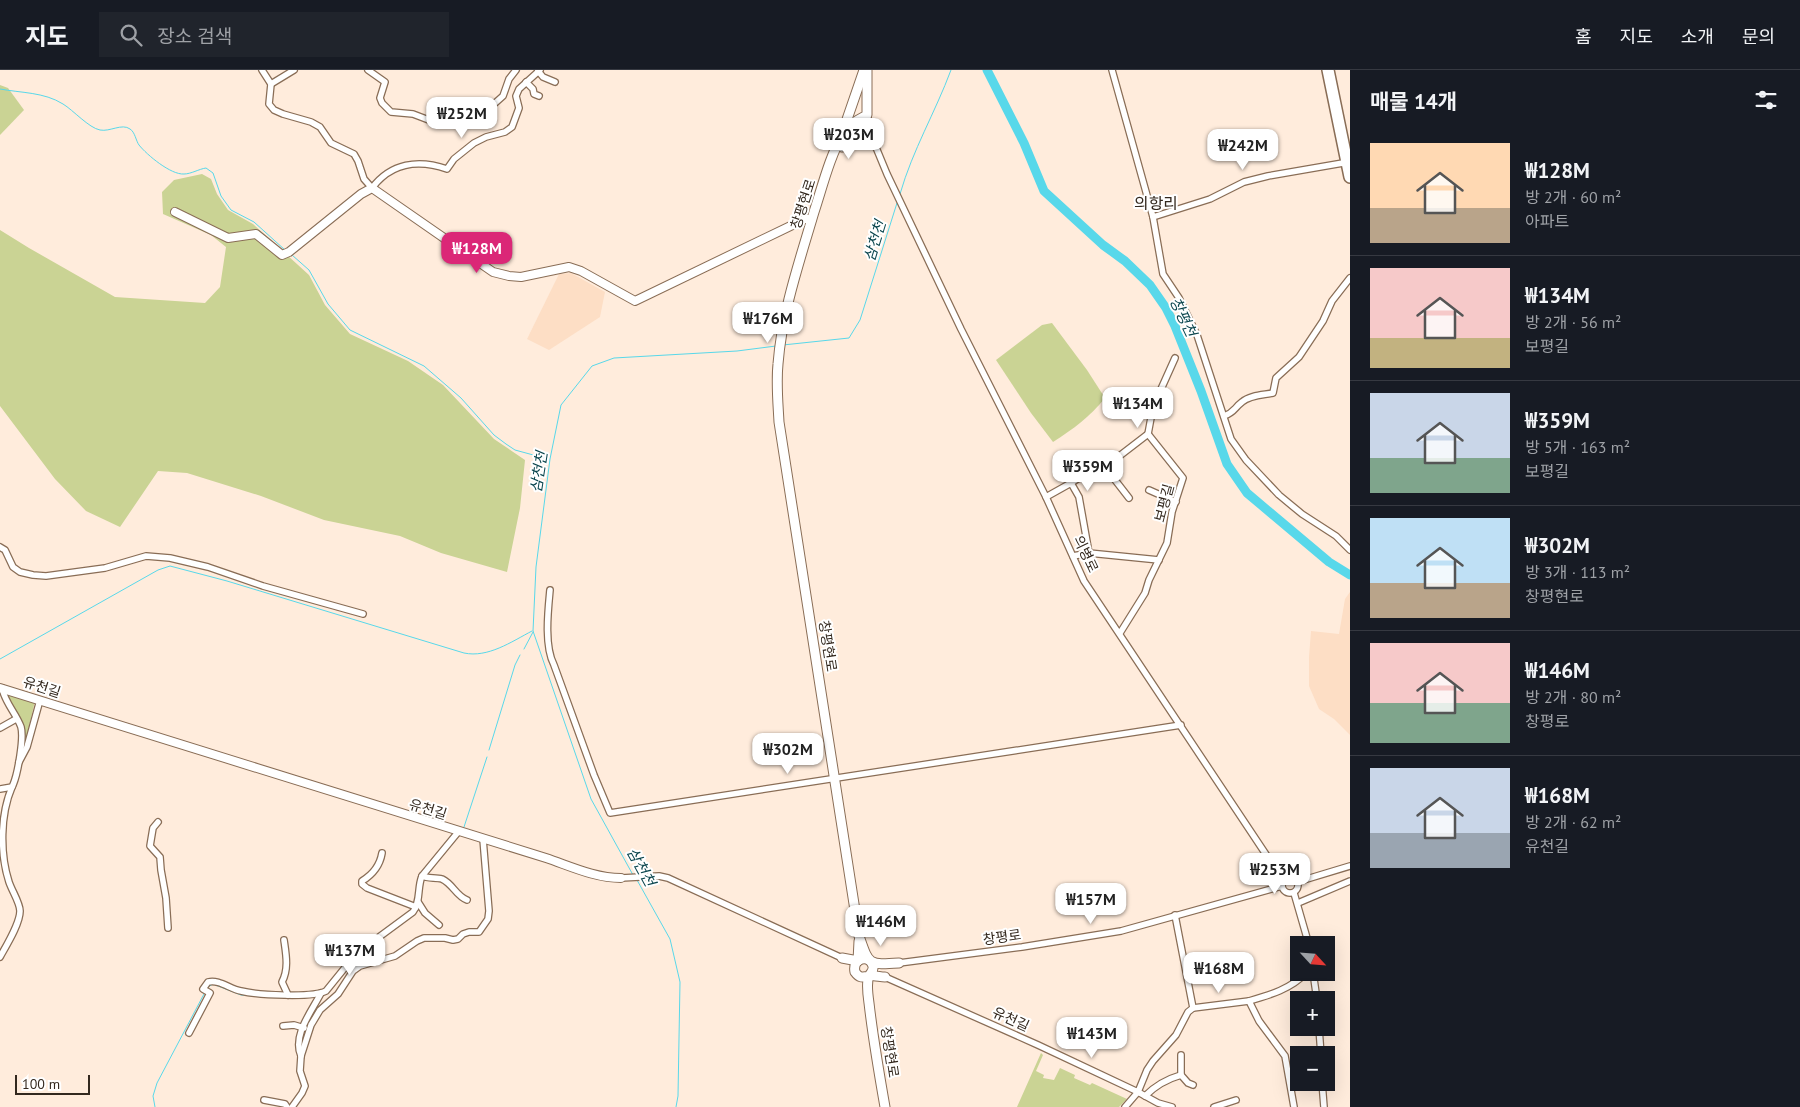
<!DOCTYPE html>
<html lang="ko">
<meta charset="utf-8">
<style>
:root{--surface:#171b24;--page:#20242c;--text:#f1f3f6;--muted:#9ea1a6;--line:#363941;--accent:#db2777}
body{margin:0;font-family:"PT Sans","Noto Sans KR",sans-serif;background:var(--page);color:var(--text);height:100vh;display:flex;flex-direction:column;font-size:19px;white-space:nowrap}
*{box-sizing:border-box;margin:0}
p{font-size:16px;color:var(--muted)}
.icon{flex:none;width:28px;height:28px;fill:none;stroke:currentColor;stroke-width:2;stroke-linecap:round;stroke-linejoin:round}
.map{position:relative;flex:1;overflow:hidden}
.sheet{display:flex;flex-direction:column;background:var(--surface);width:450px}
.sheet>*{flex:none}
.needle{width:32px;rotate:116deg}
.fabs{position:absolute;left:1290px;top:866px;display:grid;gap:10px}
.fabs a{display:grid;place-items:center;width:45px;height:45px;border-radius:0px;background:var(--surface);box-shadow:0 5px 20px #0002;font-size:25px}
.scale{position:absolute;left:15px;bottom:12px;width:75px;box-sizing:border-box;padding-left:5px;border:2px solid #33281e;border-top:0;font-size:14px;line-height:18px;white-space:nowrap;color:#33281e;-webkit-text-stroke:4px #fff;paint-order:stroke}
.price{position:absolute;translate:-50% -42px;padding:0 11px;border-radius:10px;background:#fff;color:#222;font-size:16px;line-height:32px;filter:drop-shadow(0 1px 2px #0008)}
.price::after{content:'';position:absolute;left:50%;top:30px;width:15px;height:11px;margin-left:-8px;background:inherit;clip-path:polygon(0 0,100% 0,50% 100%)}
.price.current{background:var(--accent);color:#fff}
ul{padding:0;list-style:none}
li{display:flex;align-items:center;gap:15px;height:125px;padding:0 20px}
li+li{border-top:1px solid var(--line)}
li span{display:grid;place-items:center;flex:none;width:140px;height:100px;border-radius:0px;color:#555}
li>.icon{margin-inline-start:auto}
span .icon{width:60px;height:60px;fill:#fffc;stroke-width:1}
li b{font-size:21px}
h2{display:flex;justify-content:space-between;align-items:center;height:60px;padding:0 20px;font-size:21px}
header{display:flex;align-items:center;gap:30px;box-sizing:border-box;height:70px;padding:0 25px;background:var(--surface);border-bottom:1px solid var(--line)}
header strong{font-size:24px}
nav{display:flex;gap:28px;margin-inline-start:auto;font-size:18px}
.search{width:350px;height:45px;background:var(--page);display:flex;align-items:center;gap:12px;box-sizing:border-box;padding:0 18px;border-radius:0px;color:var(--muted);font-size:19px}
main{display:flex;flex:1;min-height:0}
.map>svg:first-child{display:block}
.built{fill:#fddec5}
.green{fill:#cad394}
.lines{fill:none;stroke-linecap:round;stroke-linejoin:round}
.stream{stroke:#58d8ea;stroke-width:1}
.river{stroke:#58d8ea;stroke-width:9}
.minor-casing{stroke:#896d56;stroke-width:8}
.tertiary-casing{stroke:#896d56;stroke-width:10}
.secondary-casing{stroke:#896d56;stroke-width:11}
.motorway-casing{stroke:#896d56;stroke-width:14}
.minor{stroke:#fff;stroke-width:5.5}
.tertiary{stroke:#fff;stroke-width:8}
.secondary{stroke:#fff;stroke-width:9}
.motorway{stroke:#fff;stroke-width:11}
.labels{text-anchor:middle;stroke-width:4;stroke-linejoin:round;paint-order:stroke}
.street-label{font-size:14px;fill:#33281e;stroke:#fff}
.water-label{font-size:15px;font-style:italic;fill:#0a454d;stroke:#fff}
.quarter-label{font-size:16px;fill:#33281e;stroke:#fff}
</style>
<header>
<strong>지도</strong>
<div class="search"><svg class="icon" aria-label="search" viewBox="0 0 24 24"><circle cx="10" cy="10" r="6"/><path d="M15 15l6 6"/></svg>장소 검색</div>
<nav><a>홈</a><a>지도</a><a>소개</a><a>문의</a></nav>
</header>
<main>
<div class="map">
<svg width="1350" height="1037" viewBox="0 0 1350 1037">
<rect width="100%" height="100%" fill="#ffecdc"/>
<g class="built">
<path d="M 571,203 L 605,222 L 600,247 L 549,280 L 527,269 L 559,204 Z"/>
<path d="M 1350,522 L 1350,665 L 1334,649 L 1319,639 L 1309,616 L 1309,587 L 1311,561 L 1339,564 L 1345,529 Z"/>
</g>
<g class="green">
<path d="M 0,15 L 8,18 L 24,40 L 0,65 Z"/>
<path d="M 202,104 L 211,109 L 217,124 L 228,140 L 253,154 L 309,205 L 325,235 L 350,264 L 408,291 L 443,315 L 494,369 L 525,390 L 520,438 L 507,502 L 441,483 L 400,466 L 324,450 L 261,426 L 187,403 L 158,401 L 120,457 L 86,441 L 55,409 L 0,336 L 0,160 L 29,178 L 115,227 L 205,233 L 220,217 L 226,177 L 211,165 L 163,144 L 162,122 L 174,110 Z"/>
<path d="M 1052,253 L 1087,300 L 1105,328 C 1090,347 1073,359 1053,372 L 1031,343 L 996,290 L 1042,255 Z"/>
<path d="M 5,622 L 35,631 L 24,678 L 24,660 Z"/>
<path d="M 1041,983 L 1043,985 L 1036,1001 L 1044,1005 L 1043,1008 L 1054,1010 L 1060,998 L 1075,1005 L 1074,1008 L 1090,1015 L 1092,1013 L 1127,1029 L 1119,1037 L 1017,1037 Z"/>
</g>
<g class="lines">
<g class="stream">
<path d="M 0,19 C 21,23 44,22 63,34 C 73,40 89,58 100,60 C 110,62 122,53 130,59 C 135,62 136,71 139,75 C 147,85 171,105 184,104 C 191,104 199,99 206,98 L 213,103 L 221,126 L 231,140 L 254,152 L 285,180"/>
<path d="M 900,124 C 913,79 935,43 951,0"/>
<path d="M 292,185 L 309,200 L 328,234 L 350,260 L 424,296 L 461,328 L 494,365 L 506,374 L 515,380 L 548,389"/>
<path d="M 783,275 L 849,268 L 860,250 L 897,133"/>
<path d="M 524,579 L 533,562"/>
<path d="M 0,589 L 158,500 L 170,496 L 227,511 L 464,583 C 488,588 511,572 532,561"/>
<path d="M 489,680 L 515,595 L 520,585"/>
<path d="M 464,757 L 487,687"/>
<path d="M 633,805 L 591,729 L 533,561 L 536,497 L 550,389 L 561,335 L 592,296 L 614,288 L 737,281 L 776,276"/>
<path d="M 637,810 L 670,869 L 680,912 L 678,1026 L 676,1037"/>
<path d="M 208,917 L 213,914 L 241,925 L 254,926"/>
<path d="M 155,1037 L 153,1026 L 157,1013 L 204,924"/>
</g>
<path class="river" d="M 987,0 L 1024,73 L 1044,121 L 1103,175 L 1125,191 L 1150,215 L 1166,238 L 1175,256 L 1201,321 L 1227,394 L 1247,423 L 1329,492 L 1350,505"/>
<defs>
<g id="minor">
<path d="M 262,0 L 271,14 L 269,34 L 274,40 L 283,44 L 311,52 L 320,57 L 331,73 L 354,84 L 358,91 L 364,109 L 372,118 C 391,93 418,89 447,99 L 454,89 L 474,73 L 486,67 L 505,62 L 512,57 L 519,38 L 516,26 L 519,19 L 540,0"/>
<path d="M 368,0 L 385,12 L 380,28 L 382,33 L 391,42 L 413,44 L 434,52 L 479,53 L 494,34 L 503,26 L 509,9 L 516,0"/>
<path d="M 1112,0 L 1153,147 L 1163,204 L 1179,228 L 1197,265 L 1231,369 L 1246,390 L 1279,425 L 1302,444 L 1336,466 L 1350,480"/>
<path d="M 538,1 L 543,7 L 555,12"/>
<path d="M 526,12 L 533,19 L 534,24 L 539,26"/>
<path d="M 271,14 L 294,0"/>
<path d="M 867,45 L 875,75 L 887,104 L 961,259 L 1046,427 L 1084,511 L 1279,804 L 1286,808"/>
<path d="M 1153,147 L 1210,129 L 1244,112 L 1268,106 L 1343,93"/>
<path d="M 1224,346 C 1235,342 1234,338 1242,332 C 1250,325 1264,325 1273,323 L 1276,308 L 1299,287 L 1323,251 L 1332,231 L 1350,208"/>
<path d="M 1105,397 L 1129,428"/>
<path d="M 1071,413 L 1087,403 L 1096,404 L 1148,364 L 1153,337 L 1175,288"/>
<path d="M 1149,420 L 1176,432"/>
<path d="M 1046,427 L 1071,413 L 1079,427 L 1089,483"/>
<path d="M 0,477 L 5,480 L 13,497 L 20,502 L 33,505 L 46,506 L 105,498 L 146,486 L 170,488 L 208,497 L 263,516 L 363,544"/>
<path d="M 1073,486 L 1089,483 L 1159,490"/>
<path d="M 550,520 C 548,541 544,576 554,595 L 594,705 L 610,743 L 1181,655"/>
<path d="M 1120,563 L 1145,523 L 1149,510 L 1167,473 L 1172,442 L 1183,408 L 1148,364"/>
<path d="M 0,658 L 16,649"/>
<path d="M 19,692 L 27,677 L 40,630"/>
<path d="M 0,719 L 12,717 L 13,715 C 18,703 24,668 21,657 C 16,643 5,633 2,618"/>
<path d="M 158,752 L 153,758 L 150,776 L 160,787 L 161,800 L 166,828 L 168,858"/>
<path d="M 382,783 C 380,795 372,805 362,811 L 362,814 L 367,818 L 416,837"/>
<path d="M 422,806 C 428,809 436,807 442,809 C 453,814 456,826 467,830"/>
<circle cx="1290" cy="815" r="8"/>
<path d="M 621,808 L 659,806 L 668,808 L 842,888"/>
<path d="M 1297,812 L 1350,796"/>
<path d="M 1294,823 L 1309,875"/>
<path d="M 418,832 L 425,843 L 439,855"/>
<path d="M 1298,833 L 1350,811"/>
<path d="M 284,870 C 286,884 289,899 282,912 L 288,925"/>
<path d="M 0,887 C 6,876 20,854 20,841 C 20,833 12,821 9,812 C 0,784 0,745 12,717"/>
<path d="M 899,893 L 1022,877 L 1121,861 L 1282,816"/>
<path d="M 1313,902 L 1317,930"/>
<path d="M 885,907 L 1038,975 L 1138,1022 L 1147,1000 L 1153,991 L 1176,965 L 1188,942 L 1193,938 L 1175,845"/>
<path d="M 1193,938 L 1249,931"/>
<path d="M 283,956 L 294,955 L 304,958"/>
<path d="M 1319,958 L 1321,985"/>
<path d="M 189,963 L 210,923 L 203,919 L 208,912 C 219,909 230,919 241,921 C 257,925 313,928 326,921 L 356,884 L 413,842 C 421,831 417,818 422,806 L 459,761"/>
<path d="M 301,986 C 292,965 312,941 321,923"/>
<path d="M 1181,1005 L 1181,985"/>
<path d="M 1322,1012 L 1324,1037"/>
<path d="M 1145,1026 C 1155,1016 1167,1009 1181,1005 L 1188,1013 L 1193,1015"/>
<path d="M 264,1030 L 285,1034 L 287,1037"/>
<path d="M 292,1037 L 302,1023 L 305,1016 L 300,1001 L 301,986 L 311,955 L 320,940 L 338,924 L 353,901 L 360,896 L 395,886 L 417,871 L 424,868 L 445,868 L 453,870 L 458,869 L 463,864 L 469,862 L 479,862 L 488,849 L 489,841 L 483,769"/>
<path d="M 1125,1037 L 1138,1022 L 1158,1033 L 1172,1037"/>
<path d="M 1214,1037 L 1236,1030"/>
<path d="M 1294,1037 L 1285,986 L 1259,951 L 1249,931 C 1270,925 1291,919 1307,902"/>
</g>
<g id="tertiary">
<path d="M 175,142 L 228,168 L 256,164 L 282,185 L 289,182 L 361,124 L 372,118 L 493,202 L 509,206 L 521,207 L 569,197 L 581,201 L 635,231 L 805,149 L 812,149"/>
<path d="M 0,618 L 546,788 C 570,796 595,808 621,808"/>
</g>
<g id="secondary">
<path d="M 867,0 L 867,45 C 858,50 849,54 843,64 C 830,85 822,118 814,142 C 799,193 782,242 778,294 C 776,313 778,333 779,352 L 859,866 C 869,895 868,895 899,893"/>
<path d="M 843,61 L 864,0"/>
<path d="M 842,77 L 844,71 L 857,64 L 867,67 L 875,75"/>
<path d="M 842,888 L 858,891 L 859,871"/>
<path d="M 885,907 C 880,907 875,905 871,906 C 863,907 860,909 855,902 C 852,888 869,884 873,896 C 874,901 871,902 869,906 C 866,913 868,926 869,933 C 873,968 879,1003 885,1037"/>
</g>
<path id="motorway" d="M 1328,0 L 1350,107"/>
</defs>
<use href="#minor" class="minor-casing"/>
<use href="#tertiary" class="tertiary-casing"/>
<use href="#secondary" class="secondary-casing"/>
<use href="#motorway" class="motorway-casing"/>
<use href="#minor" class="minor"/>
<use href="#tertiary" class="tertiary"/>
<use href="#secondary" class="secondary"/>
<use href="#motorway" class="motorway"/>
</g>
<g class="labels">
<g class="street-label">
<text transform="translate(803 134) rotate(-72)" y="5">창평현로</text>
<text transform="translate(1164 433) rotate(-75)" y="5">보평길</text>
<text transform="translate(1086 484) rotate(65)" y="5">의병로</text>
<text transform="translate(828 576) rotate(81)" y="5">창평현로</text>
<text transform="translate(42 617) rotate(18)" y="5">유천길</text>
<text transform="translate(428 739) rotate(17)" y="5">유천길</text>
<text transform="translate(1002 867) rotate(-8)" y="5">창평로</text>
<text transform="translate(1011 949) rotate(24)" y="5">유천길</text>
<text transform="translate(890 982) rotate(81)" y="5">창평현로</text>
</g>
<g class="water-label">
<text transform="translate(875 171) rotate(-73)" y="5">삼천천</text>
<text transform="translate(1183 247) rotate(64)" y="5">창평천</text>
<text transform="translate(539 402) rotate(-81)" y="5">삼천천</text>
<text transform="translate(641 797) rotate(61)" y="5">삼천천</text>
</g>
<g class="quarter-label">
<text x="1156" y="139">의항리</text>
</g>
</g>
</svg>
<div class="fabs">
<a><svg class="needle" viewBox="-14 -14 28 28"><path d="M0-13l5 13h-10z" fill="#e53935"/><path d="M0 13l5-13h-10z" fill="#9ea1a6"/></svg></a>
<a>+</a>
<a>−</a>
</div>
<div class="scale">100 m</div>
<b class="price" style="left:462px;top:69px">₩252M</b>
<b class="price" style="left:849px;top:90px">₩203M</b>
<b class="price" style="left:1243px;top:101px">₩242M</b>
<b class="price current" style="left:477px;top:204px">₩128M</b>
<b class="price" style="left:768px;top:274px">₩176M</b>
<b class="price" style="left:1138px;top:359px">₩134M</b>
<b class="price" style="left:1088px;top:422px">₩359M</b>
<b class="price" style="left:788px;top:705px">₩302M</b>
<b class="price" style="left:1275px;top:825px">₩253M</b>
<b class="price" style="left:1091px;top:855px">₩157M</b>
<b class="price" style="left:881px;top:877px">₩146M</b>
<b class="price" style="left:350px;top:906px">₩137M</b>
<b class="price" style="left:1219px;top:924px">₩168M</b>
<b class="price" style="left:1092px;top:989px">₩143M</b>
</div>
<section class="sheet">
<h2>매물 14개<svg class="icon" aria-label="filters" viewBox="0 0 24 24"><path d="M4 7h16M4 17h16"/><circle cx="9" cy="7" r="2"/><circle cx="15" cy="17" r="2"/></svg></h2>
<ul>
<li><span style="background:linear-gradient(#ffd9b3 65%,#b9a48a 0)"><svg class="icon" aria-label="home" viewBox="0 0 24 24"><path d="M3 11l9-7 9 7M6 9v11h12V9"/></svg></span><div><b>₩128M</b><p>방 2개 · 60 m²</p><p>아파트</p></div></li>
<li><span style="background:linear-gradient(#f6c9c9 70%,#c2b280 0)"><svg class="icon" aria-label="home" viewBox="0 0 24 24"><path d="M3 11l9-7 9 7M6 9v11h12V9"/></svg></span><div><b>₩134M</b><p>방 2개 · 56 m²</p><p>보평길</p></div></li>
<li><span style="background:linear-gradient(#c9d6e8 65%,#7fa58c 0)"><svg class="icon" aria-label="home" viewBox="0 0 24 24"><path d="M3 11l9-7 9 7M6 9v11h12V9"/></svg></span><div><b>₩359M</b><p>방 5개 · 163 m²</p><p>보평길</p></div></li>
<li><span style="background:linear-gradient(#bfe0f5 65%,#b9a48a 0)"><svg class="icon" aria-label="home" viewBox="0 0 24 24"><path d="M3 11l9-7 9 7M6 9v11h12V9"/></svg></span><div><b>₩302M</b><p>방 3개 · 113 m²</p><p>창평현로</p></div></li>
<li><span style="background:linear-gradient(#f6c9c9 60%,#7fa58c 0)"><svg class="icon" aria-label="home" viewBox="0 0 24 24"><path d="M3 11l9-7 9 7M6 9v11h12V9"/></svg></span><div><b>₩146M</b><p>방 2개 · 80 m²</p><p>창평로</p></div></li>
<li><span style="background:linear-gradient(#c9d6e8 65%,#9aa5b1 0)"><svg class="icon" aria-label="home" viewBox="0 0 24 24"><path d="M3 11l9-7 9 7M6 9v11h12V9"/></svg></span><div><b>₩168M</b><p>방 2개 · 62 m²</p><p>유천길</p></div></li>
</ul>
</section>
</main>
